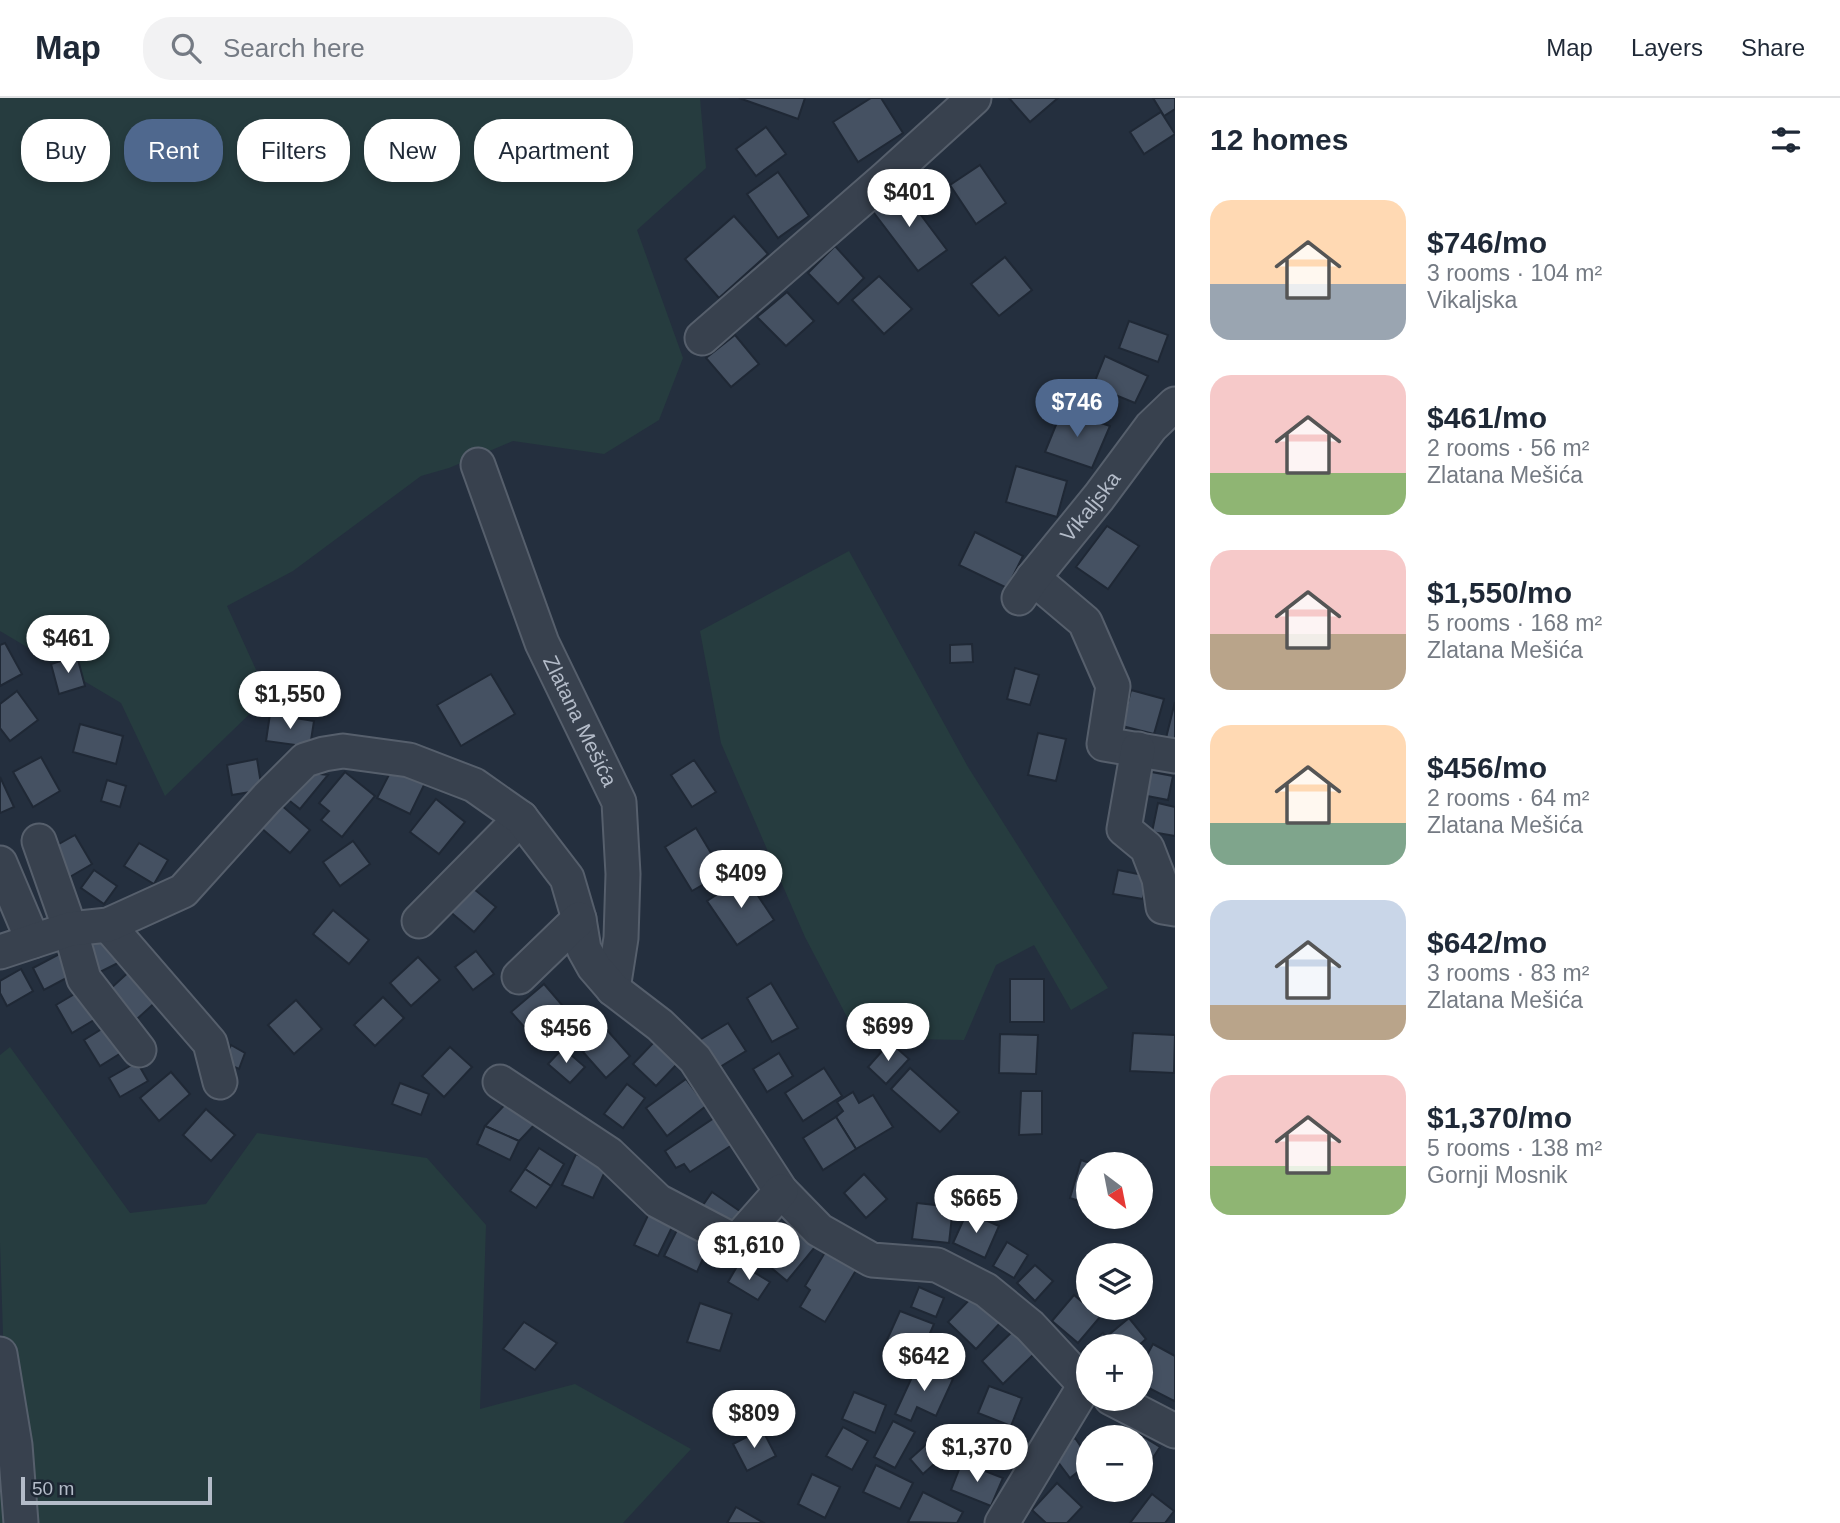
<!DOCTYPE html>
<meta charset="utf-8">
<style>
:root{--surface:#fff;--page:#f2f2f3;--text:#1f2937;--muted:#747a83;--line:#e0e1e3;--accent:#4f688e}
body{margin:0;font-family:Helvetica,sans-serif;background:var(--page);color:var(--text);height:100vh;display:flex;flex-direction:column;font-size:26px;white-space:nowrap}
*{box-sizing:border-box;margin:0}
p{font-size:23px;color:var(--muted)}
.icon{flex:none;width:38px;height:38px;fill:none;stroke:currentColor;stroke-width:2;stroke-linecap:round;stroke-linejoin:round}
.map{position:relative;flex:1;overflow:hidden}
.drawer{display:flex;flex-direction:column;background:var(--surface);width:665px}
.drawer>*{flex:none}
.hud{position:absolute;left:21px;top:21px;width:665px;height:63px;display:flex;gap:14px}
.needle{width:46px;rotate:148deg}
.tools{position:absolute;left:1076px;top:1054px;display:grid;gap:14px}
.tools a{display:grid;place-items:center;width:77px;height:77px;border-radius:50%;background:var(--surface);box-shadow:0 4px 10px #0003;font-size:35px}
.scale{position:absolute;left:21px;bottom:18px;width:191px;box-sizing:border-box;padding-left:7px;border:4px solid #b4bcc9;border-top:0;font-size:19px;line-height:24px;white-space:nowrap;color:#b4bcc9;-webkit-text-stroke:5px #1d2633;paint-order:stroke}
.price{position:absolute;translate:-50% -60px;padding:0 16px;border-radius:24px;background:#fff;color:#222;font-size:23px;line-height:46px;filter:drop-shadow(0 2px 4px #0008)}
.price::after{content:'';position:absolute;left:50%;top:42px;width:21px;height:16px;margin-left:-10px;background:inherit;clip-path:polygon(0 0,100% 0,50% 100%)}
.price.current{background:var(--accent);color:#fff}
ul{padding:0;list-style:none}
li{display:flex;align-items:center;gap:21px;height:175px;padding:0 35px}
li span{display:grid;place-items:center;flex:none;width:196px;height:140px;border-radius:21px;color:#555}
li>.icon{margin-inline-start:auto}
span .icon{width:84px;height:84px;fill:#fffc;stroke-width:1}
li b{font-size:30px}
h2{display:flex;justify-content:space-between;align-items:center;height:84px;padding:0 35px;font-size:30px}
.pill{padding:0 24px;border-radius:28px;background:var(--surface);box-shadow:0 4px 10px #0003;font-size:24px;line-height:63px}
.pill.current{background:var(--accent);color:#fff}
header{display:flex;align-items:center;gap:42px;box-sizing:border-box;height:98px;padding:0 35px;background:var(--surface);border-bottom:2px solid var(--line)}
header strong{font-size:33px}
nav{display:flex;gap:38px;margin-inline-start:auto;font-size:24px}
.search{width:490px;height:63px;background:var(--page);display:flex;align-items:center;gap:18px;box-sizing:border-box;padding:0 24px;border-radius:28px;color:var(--muted);font-size:26px}
main{display:flex;flex:1;min-height:0}
.map>svg:first-child{display:block}
.green{fill:#263c3f}
.building{fill:#455162;stroke:#1f2835;stroke-width:2}
.lines{fill:none;stroke-linecap:round;stroke-linejoin:round}
.minor-casing{stroke:#565f6c;stroke-width:37}
.minor{stroke:#38414e;stroke-width:33}
.labels{text-anchor:middle;stroke-width:5;stroke-linejoin:round;paint-order:stroke}
.street-label{font-size:21px;fill:#b4bcc9;stroke:#1d2633}
</style>
<header>
<strong>Map</strong>
<div class="search"><svg class="icon" aria-label="search" viewBox="0 0 24 24"><circle cx="10" cy="10" r="6"/><path d="M15 15l6 6"/></svg>Search here</div>
<nav><a>Map</a><a>Layers</a><a>Share</a></nav>
</header>
<main>
<div class="map">
<svg width="1175" height="1425" viewBox="0 0 1175 1425">
<rect width="100%" height="100%" fill="#242f3e"/>
<g class="green">
<path d="M 0,0 L 700,0 L 706,70 L 637,132 L 683,260 L 659,322 L 604,356 L 513,343 L 449,370 L 421,378 L 293,473 L 227,508 L 268,598 L 165,698 L 121,605 L 0,533 Z"/>
<path d="M 849,453 L 968,669 L 1108,890 L 1071,912 L 1034,847 L 996,867 L 964,942 L 858,940 L 805,839 L 721,645 L 700,533 Z"/>
<path d="M 10,949 L 130,1115 L 206,1106 L 257,1035 L 427,1060 L 486,1127 L 480,1311 L 575,1286 L 691,1351 L 623,1425 L 0,1425 L 0,1392 L 8,1390 L 0,1144 L 0,957 Z"/>
</g>
<g class="building">
<path d="M 739,0 L 805,0 L 798,21 Z"/>
<path d="M 871,0 L 881,0 L 903,35 L 858,64 L 833,24 Z"/>
<path d="M 1009,0 L 1058,0 L 1030,24 Z"/>
<path d="M 1153,0 L 1175,0 L 1175,11 L 1164,18 Z"/>
<path d="M 1161,14 L 1175,36 L 1144,56 L 1130,34 Z"/>
<path d="M 766,29 L 786,56 L 756,78 L 736,51 Z"/>
<path d="M 980,67 L 1006,105 L 976,126 L 950,87 Z"/>
<path d="M 778,74 L 809,118 L 778,140 L 747,96 Z"/>
<path d="M 900,89 L 947,152 L 918,173 L 871,111 Z"/>
<path d="M 734,118 L 768,156 L 719,200 L 685,161 Z"/>
<path d="M 835,148 L 864,180 L 838,206 L 808,175 Z"/>
<path d="M 1005,159 L 1032,192 L 999,218 L 971,186 Z"/>
<path d="M 879,178 L 912,211 L 884,236 L 852,202 Z"/>
<path d="M 787,194 L 814,223 L 786,248 L 757,219 Z"/>
<path d="M 1129,223 L 1168,237 L 1158,264 L 1119,250 Z"/>
<path d="M 735,237 L 759,266 L 731,289 L 706,260 Z"/>
<path d="M 1105,258 L 1148,278 L 1135,305 L 1093,288 Z"/>
<path d="M 1062,312 L 1110,328 L 1092,370 L 1045,354 Z"/>
<path d="M 1016,368 L 1067,383 L 1057,419 L 1006,404 Z"/>
<path d="M 1107,428 L 1139,448 L 1108,491 L 1076,469 Z"/>
<path d="M 975,434 L 1023,458 L 1007,490 L 959,467 Z"/>
<path d="M 5,545 L 22,576 L 0,588 L 0,547 Z"/>
<path d="M 972,546 L 973,564 L 950,565 L 950,547 Z"/>
<path d="M 77,558 L 85,588 L 59,596 L 51,566 Z"/>
<path d="M 1015,570 L 1039,577 L 1030,607 L 1007,601 Z"/>
<path d="M 491,576 L 515,616 L 461,648 L 437,607 Z"/>
<path d="M 1131,592 L 1164,601 L 1154,636 L 1122,628 Z"/>
<path d="M 17,593 L 38,622 L 10,643 L 0,630 L 0,606 Z"/>
<path d="M 1175,604 L 1175,646 L 1165,644 Z"/>
<path d="M 270,616 L 314,623 L 310,649 L 266,643 Z"/>
<path d="M 80,626 L 123,638 L 116,666 L 73,654 Z"/>
<path d="M 1038,635 L 1066,641 L 1056,683 L 1028,677 Z"/>
<path d="M 41,659 L 60,693 L 33,709 L 13,674 Z"/>
<path d="M 257,661 L 262,692 L 232,697 L 227,667 Z"/>
<path d="M 694,662 L 716,694 L 692,709 L 671,677 Z"/>
<path d="M 394,667 L 426,683 L 410,716 L 377,700 Z"/>
<path d="M 1146,673 L 1173,678 L 1168,702 L 1142,697 Z"/>
<path d="M 304,674 L 328,677 L 300,711 L 281,696 Z"/>
<path d="M 345,674 L 375,698 L 342,739 L 321,722 L 329,713 L 319,705 Z"/>
<path d="M 0,679 L 14,709 L 0,715 Z"/>
<path d="M 107,682 L 126,688 L 120,709 L 101,703 Z"/>
<path d="M 436,701 L 465,724 L 439,756 L 410,734 Z"/>
<path d="M 1158,705 L 1175,709 L 1175,738 L 1152,734 Z"/>
<path d="M 280,706 L 310,732 L 290,755 L 260,729 Z"/>
<path d="M 696,730 L 723,775 L 692,793 L 665,749 Z"/>
<path d="M 75,737 L 92,766 L 68,780 L 50,751 Z"/>
<path d="M 353,743 L 370,766 L 340,788 L 323,764 Z"/>
<path d="M 139,745 L 168,762 L 154,786 L 124,768 Z"/>
<path d="M 94,772 L 117,788 L 104,806 L 81,790 Z"/>
<path d="M 1118,772 L 1148,778 L 1143,801 L 1113,796 Z"/>
<path d="M 745,778 L 774,822 L 737,847 L 707,803 Z"/>
<path d="M 469,787 L 496,809 L 474,834 L 448,812 Z"/>
<path d="M 333,812 L 369,842 L 349,866 L 313,836 Z"/>
<path d="M 108,838 L 122,863 L 96,876 L 83,852 Z"/>
<path d="M 476,853 L 494,876 L 473,892 L 455,869 Z"/>
<path d="M 63,854 L 74,876 L 44,892 L 33,870 Z"/>
<path d="M 418,859 L 440,882 L 411,908 L 390,885 Z"/>
<path d="M 21,871 L 33,893 L 7,908 L 0,895 L 0,883 Z"/>
<path d="M 132,871 L 159,901 L 137,921 L 109,892 Z"/>
<rect x="1010" y="881" width="34" height="43"/>
<path d="M 771,885 L 798,930 L 772,944 L 747,900 Z"/>
<path d="M 544,886 L 574,921 L 542,949 L 511,914 Z"/>
<path d="M 83,891 L 99,919 L 72,935 L 56,907 Z"/>
<path d="M 383,899 L 404,920 L 375,948 L 354,927 Z"/>
<path d="M 296,902 L 322,931 L 294,956 L 268,927 Z"/>
<path d="M 728,925 L 746,953 L 715,972 L 698,943 Z"/>
<path d="M 105,929 L 121,955 L 100,968 L 84,942 Z"/>
<path d="M 607,932 L 630,958 L 606,980 L 583,954 Z"/>
<path d="M 1133,935 L 1175,937 L 1174,975 L 1130,973 Z"/>
<path d="M 1000,936 L 1038,937 L 1036,976 L 999,975 Z"/>
<path d="M 656,942 L 679,964 L 656,988 L 633,966 Z"/>
<path d="M 890,944 L 909,961 L 886,986 L 868,969 Z"/>
<path d="M 231,947 L 245,955 L 239,971 L 223,964 Z"/>
<path d="M 450,949 L 472,969 L 444,999 L 422,978 Z"/>
<path d="M 563,950 L 585,969 L 570,985 L 548,966 Z"/>
<path d="M 779,955 L 793,978 L 767,994 L 753,971 Z"/>
<path d="M 137,964 L 148,983 L 120,999 L 109,980 Z"/>
<path d="M 824,970 L 842,998 L 803,1023 L 785,995 Z"/>
<path d="M 910,970 L 959,1014 L 940,1034 L 891,991 Z"/>
<path d="M 171,974 L 190,996 L 159,1023 L 140,1000 Z"/>
<path d="M 686,981 L 706,1008 L 667,1038 L 646,1010 Z"/>
<path d="M 400,985 L 429,996 L 421,1017 L 392,1006 Z"/>
<path d="M 627,986 L 645,1000 L 623,1030 L 604,1016 Z"/>
<path d="M 1021,993 L 1042,993 L 1042,1036 L 1019,1037 Z"/>
<path d="M 853,994 L 859,1005 L 873,997 L 893,1029 L 856,1051 L 836,1019 L 843,1013 L 837,1004 Z"/>
<path d="M 510,1001 L 537,1024 L 519,1043 L 485,1028 Z"/>
<path d="M 206,1011 L 235,1037 L 211,1063 L 183,1037 Z"/>
<path d="M 836,1019 L 856,1051 L 823,1072 L 803,1040 Z"/>
<path d="M 714,1020 L 732,1047 L 690,1074 L 684,1066 L 676,1070 L 665,1053 Z"/>
<path d="M 485,1028 L 519,1043 L 510,1062 L 477,1046 Z"/>
<path d="M 539,1050 L 564,1066 L 551,1088 L 525,1071 Z"/>
<path d="M 576,1056 L 607,1069 L 593,1100 L 562,1087 Z"/>
<path d="M 1081,1062 L 1093,1066 L 1088,1066 L 1088,1106 L 1070,1100 Z"/>
<path d="M 525,1071 L 551,1088 L 536,1110 L 510,1093 Z"/>
<path d="M 864,1076 L 887,1101 L 866,1120 L 844,1095 Z"/>
<path d="M 712,1094 L 744,1116 L 732,1132 L 701,1110 Z"/>
<path d="M 917,1105 L 953,1109 L 949,1145 L 912,1141 Z"/>
<path d="M 651,1111 L 675,1123 L 658,1158 L 634,1147 Z"/>
<path d="M 967,1114 L 999,1128 L 985,1160 L 953,1145 Z"/>
<path d="M 786,1124 L 815,1149 L 787,1183 L 757,1158 Z"/>
<path d="M 679,1128 L 711,1143 L 697,1174 L 664,1158 Z"/>
<path d="M 1007,1144 L 1028,1157 L 1014,1180 L 993,1168 Z"/>
<path d="M 827,1151 L 858,1169 L 825,1224 L 800,1209 L 810,1192 L 805,1188 Z"/>
<path d="M 739,1165 L 770,1184 L 758,1202 L 728,1184 Z"/>
<path d="M 1035,1167 L 1053,1183 L 1035,1203 L 1017,1185 Z"/>
<path d="M 919,1189 L 944,1200 L 936,1219 L 911,1209 Z"/>
<path d="M 1074,1197 L 1100,1219 L 1078,1245 L 1052,1223 Z"/>
<path d="M 973,1198 L 1001,1224 L 976,1251 L 948,1224 Z"/>
<path d="M 700,1205 L 732,1216 L 720,1253 L 687,1244 Z"/>
<path d="M 900,1213 L 934,1226 L 917,1265 L 883,1251 Z"/>
<path d="M 1129,1220 L 1146,1241 L 1138,1248 L 1088,1248 L 1088,1267 L 1079,1255 L 1103,1235 L 1106,1239 Z"/>
<path d="M 524,1224 L 557,1245 L 535,1272 L 503,1251 Z"/>
<path d="M 1014,1232 L 1036,1254 L 1003,1286 L 982,1263 Z"/>
<path d="M 1153,1246 L 1175,1258 L 1175,1301 L 1174,1303 L 1141,1286 L 1141,1268 Z"/>
<path d="M 918,1266 L 953,1281 L 936,1318 L 917,1309 L 911,1323 L 895,1316 Z"/>
<path d="M 989,1288 L 1022,1300 L 1011,1328 L 978,1315 Z"/>
<path d="M 854,1294 L 886,1307 L 875,1335 L 842,1321 Z"/>
<path d="M 893,1323 L 915,1334 L 895,1370 L 874,1359 Z"/>
<path d="M 981,1327 L 1010,1338 L 1000,1362 L 972,1350 Z"/>
<path d="M 843,1329 L 868,1343 L 852,1372 L 826,1358 Z"/>
<path d="M 762,1331 L 776,1358 L 747,1373 L 733,1346 Z"/>
<path d="M 1131,1331 L 1160,1349 L 1141,1378 L 1141,1339 L 1126,1339 Z"/>
<path d="M 1075,1340 L 1088,1359 L 1088,1366 L 1070,1380 L 1052,1356 Z"/>
<path d="M 929,1344 L 942,1359 L 923,1376 L 910,1361 Z"/>
<path d="M 962,1364 L 1003,1380 L 991,1408 L 951,1392 Z"/>
<path d="M 876,1367 L 913,1385 L 900,1411 L 863,1394 Z"/>
<path d="M 812,1376 L 840,1389 L 825,1420 L 798,1406 Z"/>
<path d="M 1057,1385 L 1082,1409 L 1067,1425 L 1046,1425 L 1032,1412 Z"/>
<path d="M 923,1394 L 963,1414 L 957,1425 L 908,1424 Z"/>
<path d="M 1152,1396 L 1174,1413 L 1165,1425 L 1130,1425 Z"/>
<path d="M 736,1409 L 764,1425 L 727,1425 Z"/>
</g>
<g class="lines">
<defs>
<g id="minor">
<path d="M 702,240 L 887,79 L 974,0"/>
<path id="s1" d="M 478,367 L 542,545 L 619,704 L 623,776 L 621,840 L 613,891"/>
<path d="M 1033,480 L 1085,524 L 1113,588 L 1104,646 L 1175,658"/>
<path id="s2" d="M 1019,500 L 1033,480 L 1099,399 L 1151,329 L 1175,306"/>
<path d="M 1138,651 L 1124,731 L 1147,750 L 1159,781 L 1163,809 L 1175,811"/>
<path d="M 39,743 L 70,831 L 84,881 L 139,952"/>
<path d="M 0,765 L 33,843"/>
<path d="M 419,823 L 521,720"/>
<path d="M 108,827 L 210,945 L 220,984"/>
<path d="M 0,854 L 70,831 L 108,827 L 183,793 L 267,700 L 305,662 L 324,656 L 343,653 L 409,662 L 474,687 L 521,720 L 567,780 L 579,821 L 584,851 L 594,869 L 613,891 L 660,927 L 695,961 L 781,1093 L 819,1132 L 872,1162 L 937,1167 L 986,1192 L 1030,1228 L 1085,1287 L 1088,1289"/>
<path d="M 519,879 L 579,821"/>
<path d="M 500,984 L 609,1056 L 658,1103 L 736,1144 L 781,1093"/>
<path d="M 0,1256 L 15,1347 L 21,1425"/>
<path d="M 1111,1300 L 1175,1333"/>
<path d="M 1002,1425 L 1085,1287"/>
</g>
</defs>
<use href="#minor" class="minor-casing"/>
<use href="#minor" class="minor"/>
</g>
<g class="labels">
<g class="street-label">
<text dy="7" stroke="none"><textPath href="#s2" startOffset="116">Vikaljska</textPath></text>
<text dy="7" stroke="none"><textPath href="#s1" startOffset="276">Zlatana Mešića</textPath></text>
</g>
</g>
</svg>
<div class="tools">
<a><svg class="needle" viewBox="-14 -14 28 28"><path d="M0-13l5 13h-10z" fill="#e53935"/><path d="M0 13l5-13h-10z" fill="#747a83"/></svg></a>
<a><svg class="icon" aria-label="layers" viewBox="0 0 24 24"><path d="M12 4l9 5-9 5-9-5zM3 14l9 5 9-5"/></svg></a>
<a>+</a>
<a>−</a>
</div>
<div class="scale">50 m</div>
<b class="price" style="left:909px;top:131px">$401</b>
<b class="price current" style="left:1077px;top:341px">$746</b>
<b class="price" style="left:68px;top:577px">$461</b>
<b class="price" style="left:290px;top:633px">$1,550</b>
<b class="price" style="left:741px;top:812px">$409</b>
<b class="price" style="left:888px;top:965px">$699</b>
<b class="price" style="left:566px;top:967px">$456</b>
<b class="price" style="left:976px;top:1137px">$665</b>
<b class="price" style="left:749px;top:1184px">$1,610</b>
<b class="price" style="left:924px;top:1295px">$642</b>
<b class="price" style="left:754px;top:1352px">$809</b>
<b class="price" style="left:977px;top:1386px">$1,370</b>
<div class="hud">
<a class="pill">Buy</a>
<a class="pill current">Rent</a>
<a class="pill">Filters</a>
<a class="pill">New</a>
<a class="pill">Apartment</a>
</div>
</div>
<section class="drawer">
<h2>12 homes<svg class="icon" aria-label="filters" viewBox="0 0 24 24"><path d="M4 7h16M4 17h16"/><circle cx="9" cy="7" r="2"/><circle cx="15" cy="17" r="2"/></svg></h2>
<ul>
<li><span style="background:linear-gradient(#ffd9b3 60%,#9aa5b1 0)"><svg class="icon" aria-label="home" viewBox="0 0 24 24"><path d="M3 11l9-7 9 7M6 9v11h12V9"/></svg></span><div><b>$746/mo</b><p>3 rooms · 104 m²</p><p>Vikaljska</p></div></li>
<li><span style="background:linear-gradient(#f6c9c9 70%,#8fb573 0)"><svg class="icon" aria-label="home" viewBox="0 0 24 24"><path d="M3 11l9-7 9 7M6 9v11h12V9"/></svg></span><div><b>$461/mo</b><p>2 rooms · 56 m²</p><p>Zlatana Mešića</p></div></li>
<li><span style="background:linear-gradient(#f6c9c9 60%,#b9a48a 0)"><svg class="icon" aria-label="home" viewBox="0 0 24 24"><path d="M3 11l9-7 9 7M6 9v11h12V9"/></svg></span><div><b>$1,550/mo</b><p>5 rooms · 168 m²</p><p>Zlatana Mešića</p></div></li>
<li><span style="background:linear-gradient(#ffd9b3 70%,#7fa58c 0)"><svg class="icon" aria-label="home" viewBox="0 0 24 24"><path d="M3 11l9-7 9 7M6 9v11h12V9"/></svg></span><div><b>$456/mo</b><p>2 rooms · 64 m²</p><p>Zlatana Mešića</p></div></li>
<li><span style="background:linear-gradient(#c9d6e8 75%,#b9a48a 0)"><svg class="icon" aria-label="home" viewBox="0 0 24 24"><path d="M3 11l9-7 9 7M6 9v11h12V9"/></svg></span><div><b>$642/mo</b><p>3 rooms · 83 m²</p><p>Zlatana Mešića</p></div></li>
<li><span style="background:linear-gradient(#f6c9c9 65%,#8fb573 0)"><svg class="icon" aria-label="home" viewBox="0 0 24 24"><path d="M3 11l9-7 9 7M6 9v11h12V9"/></svg></span><div><b>$1,370/mo</b><p>5 rooms · 138 m²</p><p>Gornji Mosnik</p></div></li>
</ul>
</section>
</main>
